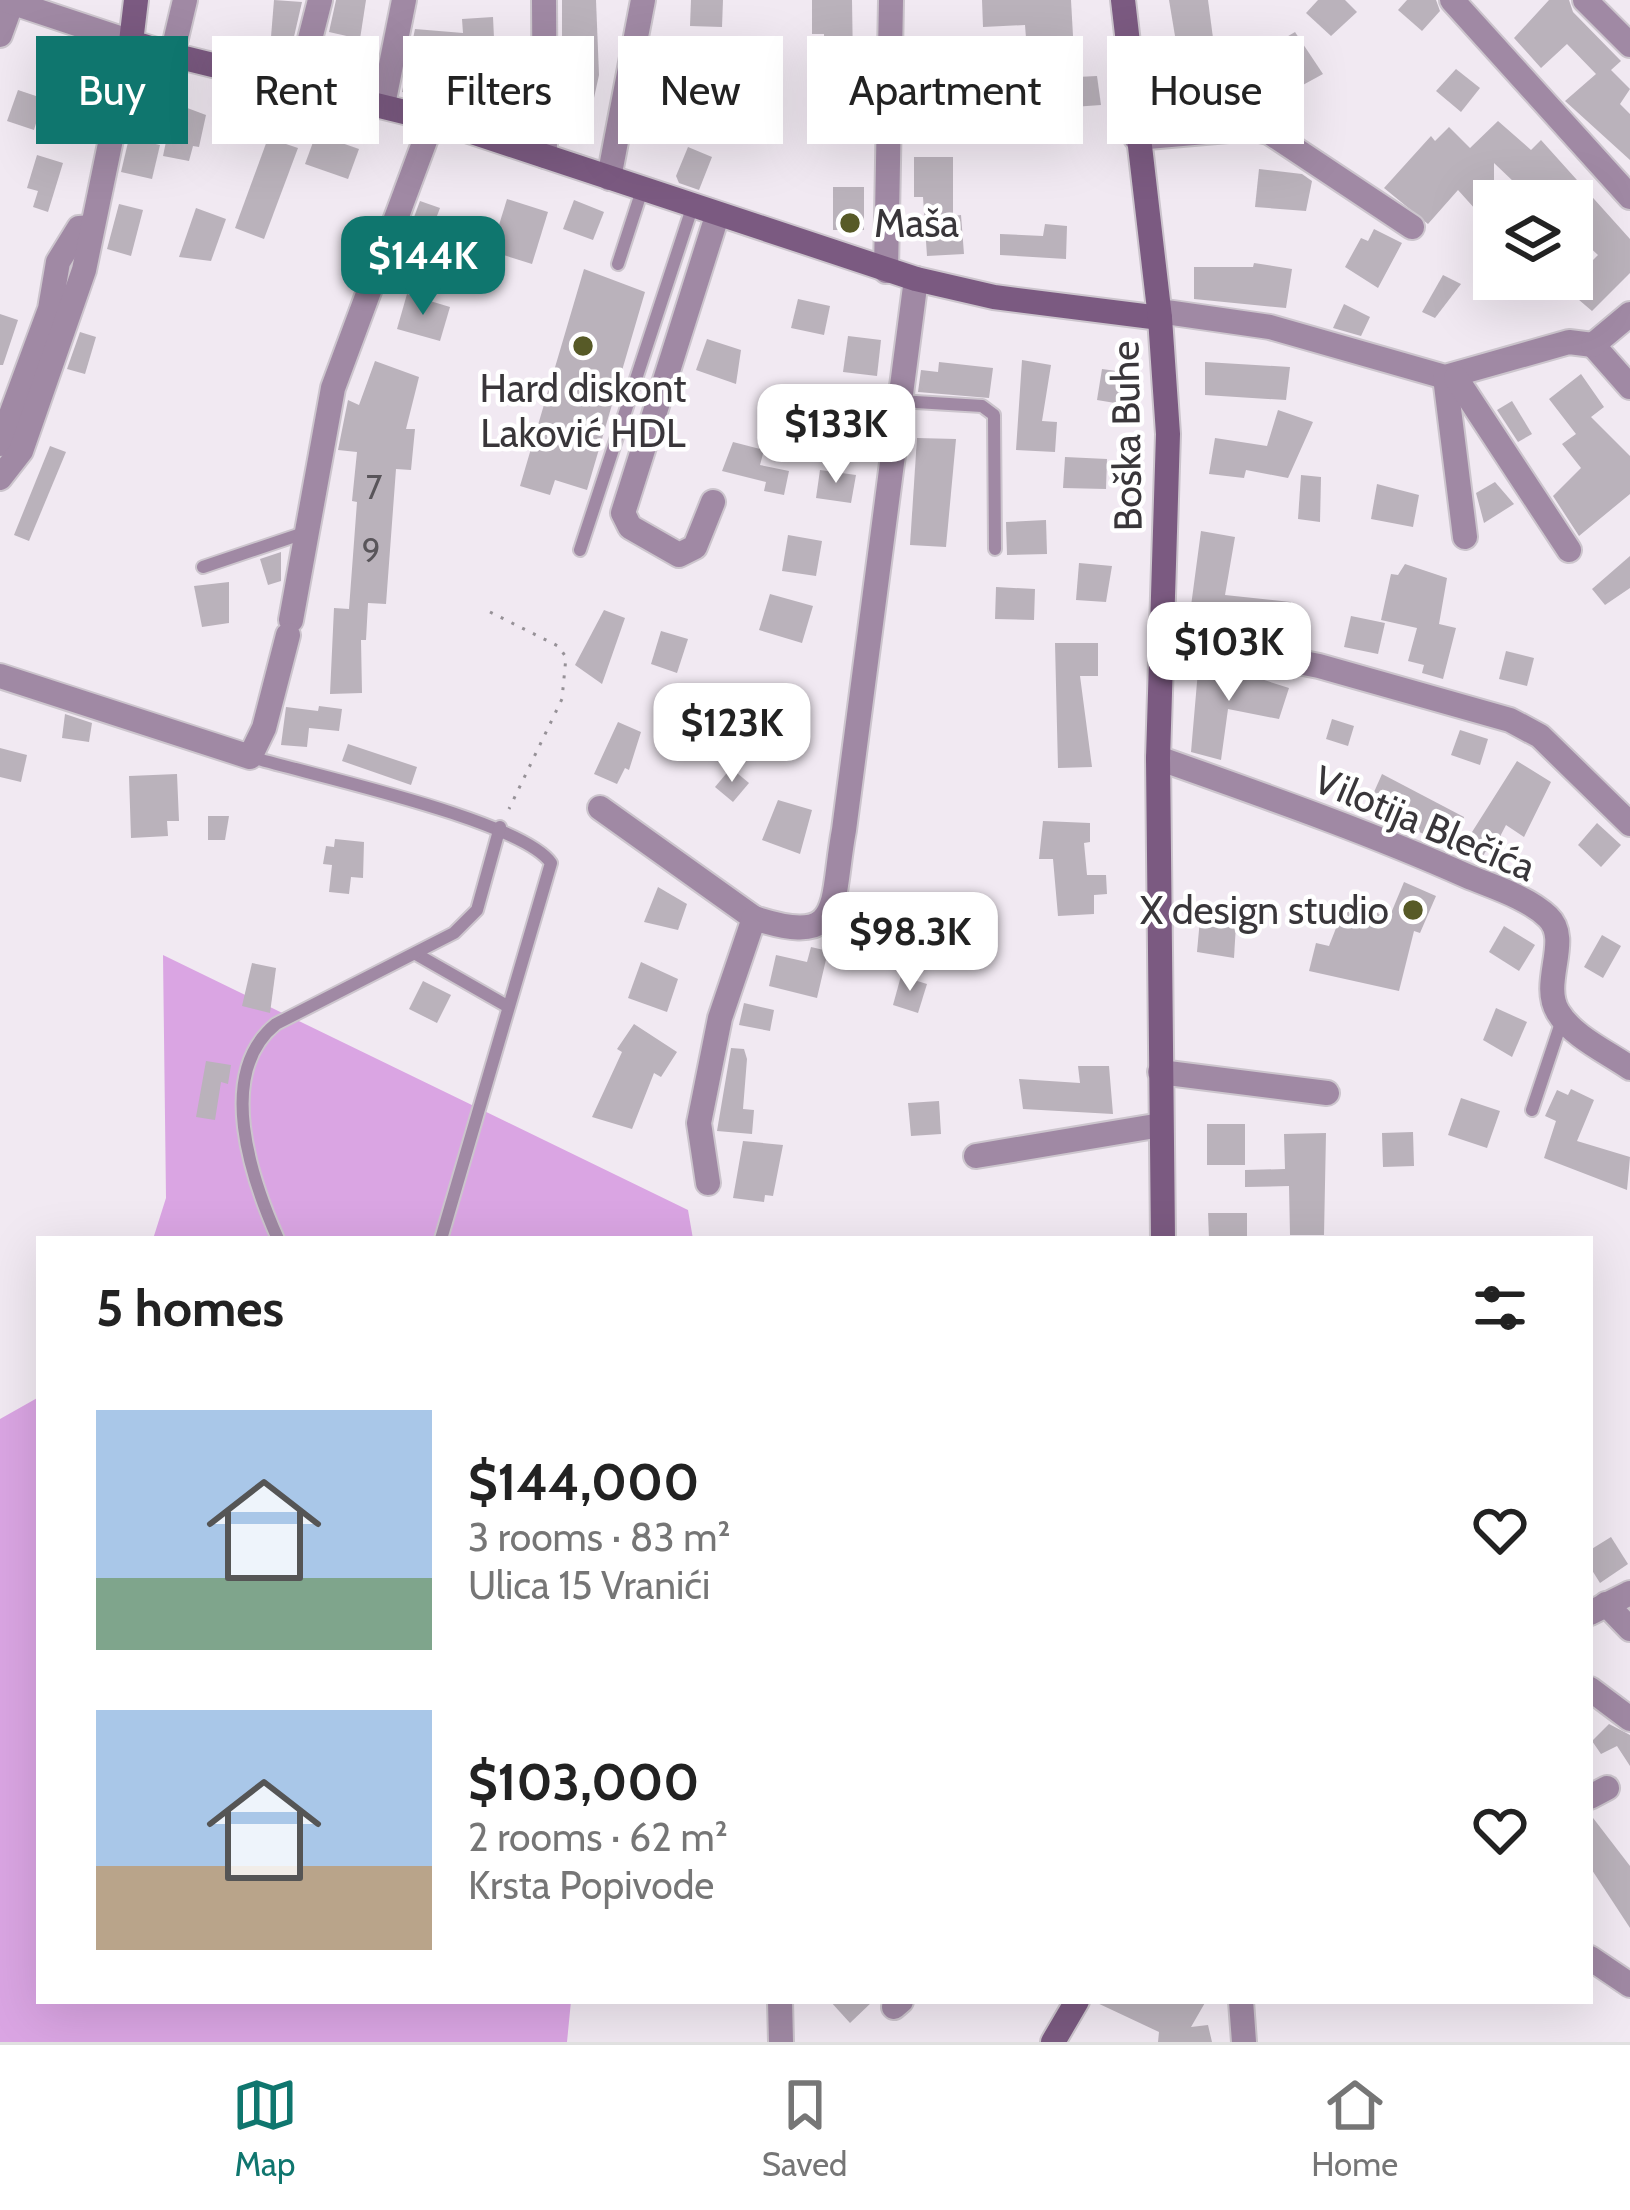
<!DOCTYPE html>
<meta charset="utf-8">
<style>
:root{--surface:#fff;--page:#f6f6f6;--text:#222;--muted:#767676;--line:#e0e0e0;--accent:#0f766e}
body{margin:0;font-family:Cabin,sans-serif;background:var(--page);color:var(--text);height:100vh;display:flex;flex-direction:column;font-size:45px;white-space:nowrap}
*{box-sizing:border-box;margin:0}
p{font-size:39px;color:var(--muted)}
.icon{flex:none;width:66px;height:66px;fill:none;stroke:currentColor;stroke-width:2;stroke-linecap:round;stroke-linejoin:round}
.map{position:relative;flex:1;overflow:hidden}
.panel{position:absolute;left:36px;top:1236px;width:1557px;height:768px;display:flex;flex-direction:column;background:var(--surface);border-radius:0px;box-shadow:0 12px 48px #0002}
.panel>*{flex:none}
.banner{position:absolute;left:36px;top:36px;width:1560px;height:108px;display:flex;gap:24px}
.buttons{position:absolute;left:1473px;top:180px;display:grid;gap:24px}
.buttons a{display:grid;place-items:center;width:120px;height:120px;border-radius:0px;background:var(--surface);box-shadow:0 12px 48px #0002;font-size:60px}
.price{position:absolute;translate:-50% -102px;padding:0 27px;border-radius:24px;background:#fff;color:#222;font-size:39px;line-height:78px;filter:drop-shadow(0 3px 6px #0008)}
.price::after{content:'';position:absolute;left:50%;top:72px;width:36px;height:27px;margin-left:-18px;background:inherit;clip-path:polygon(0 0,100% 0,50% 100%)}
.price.active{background:var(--accent);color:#fff}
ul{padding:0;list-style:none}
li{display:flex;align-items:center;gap:36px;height:300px;padding:0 60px}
li span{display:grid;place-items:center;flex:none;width:336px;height:240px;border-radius:0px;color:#555}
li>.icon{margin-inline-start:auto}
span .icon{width:144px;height:144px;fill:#fffc;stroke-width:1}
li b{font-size:51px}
h2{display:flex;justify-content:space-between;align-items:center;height:144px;padding:0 60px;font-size:51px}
.tag{padding:0 42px;border-radius:0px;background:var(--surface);box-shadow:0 12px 48px #0002;font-size:42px;line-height:108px}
.tag.active{background:var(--accent);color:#fff}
.dock{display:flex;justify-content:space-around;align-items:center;height:168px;border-top:3px solid var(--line);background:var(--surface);font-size:33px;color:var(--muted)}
.dock a{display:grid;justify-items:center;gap:6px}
.dock .active{color:var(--accent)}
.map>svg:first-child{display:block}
.green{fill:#daa5e3}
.building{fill:#bab2bb}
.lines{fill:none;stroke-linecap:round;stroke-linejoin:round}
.lane-casing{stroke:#ccc5cd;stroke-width:16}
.street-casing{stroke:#ccc5cd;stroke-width:28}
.secondary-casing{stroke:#ccc5cd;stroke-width:28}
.path{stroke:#969197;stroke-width:3;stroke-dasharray:3 9;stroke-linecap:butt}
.lane{stroke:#a089a4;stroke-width:12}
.street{stroke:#a089a4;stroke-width:24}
.secondary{stroke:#7b5a81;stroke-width:24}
.poi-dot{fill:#575a27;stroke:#fff;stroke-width:4.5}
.labels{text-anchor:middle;stroke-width:9;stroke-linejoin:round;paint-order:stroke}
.number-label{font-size:33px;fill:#59555a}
.poi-label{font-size:39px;fill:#39363a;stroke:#fff;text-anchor:start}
.street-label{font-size:39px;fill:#39363a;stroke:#fff}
</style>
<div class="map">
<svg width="1630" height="2042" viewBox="0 0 1630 2042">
<rect width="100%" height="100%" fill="#f1e9f2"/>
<g class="green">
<path d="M 163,955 L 688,1210 L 693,1239 L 153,1239 L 166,1198 Z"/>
<path d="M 39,1397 L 39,2001 L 571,2001 L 567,2042 L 0,2042 L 0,1419 Z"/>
</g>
<g class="building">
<path d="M 274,0 L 302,2 L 293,41 L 271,37 Z"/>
<path d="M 336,0 L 366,0 L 360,39 L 329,32 Z"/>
<path d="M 562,0 L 596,0 L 599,75 L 587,130 L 562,125 Z"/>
<path d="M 691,0 L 723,0 L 722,27 L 690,26 Z"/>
<path d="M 812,0 L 852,0 L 853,64 L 863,64 L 864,104 L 825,104 L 824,34 L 812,34 Z"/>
<path d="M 982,0 L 1071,0 L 1073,36 L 1026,38 L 1025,25 L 983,27 Z"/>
<path d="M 1169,0 L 1208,0 L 1213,38 L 1176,42 Z"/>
<path d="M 1318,0 L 1345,0 L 1357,12 L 1331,36 L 1306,13 Z"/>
<path d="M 1407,0 L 1436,0 L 1440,11 L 1422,31 L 1398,10 Z"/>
<path d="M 1549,0 L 1569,0 L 1573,12 L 1621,61 L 1611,70 L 1630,89 L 1620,104 L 1630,114 L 1630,160 L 1565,101 L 1596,74 L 1567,44 L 1541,68 L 1514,38 Z"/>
<path d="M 493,17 L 495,59 L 441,62 L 439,100 L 402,92 L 415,29 L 463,33 L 462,19 Z"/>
<path d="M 1295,32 L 1323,74 L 1290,92 L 1263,51 Z"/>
<path d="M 680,55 L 680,64 L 686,63 L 686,89 L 652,90 L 651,56 Z"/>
<path d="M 487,69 L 520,71 L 517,111 L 484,109 Z"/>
<path d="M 1456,69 L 1480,88 L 1461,112 L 1436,91 Z"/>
<path d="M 1230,73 L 1232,98 L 1218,99 L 1220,113 L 1184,117 L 1180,88 L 1209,85 L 1207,75 Z"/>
<path d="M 1097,76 L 1101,105 L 1059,108 L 1057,78 Z"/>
<path d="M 954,79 L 954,126 L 915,126 L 915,80 Z"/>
<path d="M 18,90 L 57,103 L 50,124 L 37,120 L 34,130 L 7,121 Z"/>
<path d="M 174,103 L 206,115 L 199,147 L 193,146 L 189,161 L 163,156 Z"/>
<path d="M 1498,121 L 1531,150 L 1541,140 L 1630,239 L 1630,273 L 1592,311 L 1565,288 L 1598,255 L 1572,231 L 1572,201 L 1534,201 L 1494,163 L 1494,230 L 1458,190 L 1428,224 L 1384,188 L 1431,136 L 1435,141 L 1449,127 L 1470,148 Z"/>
<path d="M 316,134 L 359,149 L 348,179 L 305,164 Z"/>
<path d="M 129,138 L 160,145 L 152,179 L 121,172 Z"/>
<path d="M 268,138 L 298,148 L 264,239 L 235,228 Z"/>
<path d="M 688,147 L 712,157 L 699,190 L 679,183 L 676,176 Z"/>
<path d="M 37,155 L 63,163 L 48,212 L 33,207 L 38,191 L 27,188 Z"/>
<path d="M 914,157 L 953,157 L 953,216 L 961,215 L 964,254 L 927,256 L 923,197 L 914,197 Z"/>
<path d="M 1259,169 L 1302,174 L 1312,181 L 1306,211 L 1255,207 Z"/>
<rect x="833" y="187" width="31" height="43"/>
<path d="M 507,199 L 548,212 L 532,264 L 491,251 Z"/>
<path d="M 574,200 L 604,212 L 593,240 L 563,229 Z"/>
<path d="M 420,201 L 440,208 L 413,279 L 394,271 Z"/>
<path d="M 119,204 L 143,210 L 131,256 L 107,249 Z"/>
<path d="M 196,208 L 226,219 L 211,261 L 179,257 Z"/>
<path d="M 1045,224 L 1067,226 L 1066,259 L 1000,255 L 1000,234 L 1043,236 Z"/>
<path d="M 1374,229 L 1402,243 L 1378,288 L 1345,267 L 1361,238 L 1368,241 Z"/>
<path d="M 1254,263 L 1292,269 L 1286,308 L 1194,299 L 1194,267 L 1253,267 Z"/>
<path d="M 584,269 L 645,292 L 587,490 L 555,480 L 550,495 L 520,486 Z"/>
<path d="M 1443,275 L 1461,284 L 1435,318 L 1422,312 Z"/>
<path d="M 407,294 L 450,307 L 440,341 L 397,329 Z"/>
<path d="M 798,299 L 830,306 L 824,335 L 791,328 Z"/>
<path d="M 1344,304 L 1370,317 L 1361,336 L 1333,328 Z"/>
<path d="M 0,314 L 18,320 L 3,365 L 0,365 Z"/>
<path d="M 80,332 L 96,337 L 85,374 L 67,369 Z"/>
<path d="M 848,336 L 881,340 L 877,376 L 843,372 Z"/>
<path d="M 707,339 L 741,350 L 736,384 L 696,370 Z"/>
<path d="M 1022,360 L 1051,365 L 1042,421 L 1057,422 L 1055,452 L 1016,450 Z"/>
<path d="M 375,361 L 419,377 L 406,429 L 415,429 L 411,470 L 396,469 L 386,604 L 368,603 L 366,640 L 361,640 L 362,693 L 330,694 L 334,608 L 349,609 L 357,502 L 352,501 L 357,452 L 338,450 L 348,400 L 359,405 Z"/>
<path d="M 939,362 L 993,368 L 989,398 L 918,392 L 921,370 L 938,372 Z"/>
<path d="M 1205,362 L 1290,367 L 1286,400 L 1205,395 Z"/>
<path d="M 1102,369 L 1138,374 L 1133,406 L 1097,400 Z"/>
<path d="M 1581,374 L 1604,407 L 1591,417 L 1630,456 L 1630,494 L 1579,536 L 1553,496 L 1581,468 L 1562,444 L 1576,434 L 1549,399 Z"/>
<path d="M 1512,401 L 1532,434 L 1518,442 L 1497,410 Z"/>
<path d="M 838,402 L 870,411 L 866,440 L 827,434 L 832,404 Z"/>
<path d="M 1278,410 L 1313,422 L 1288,478 L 1246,470 L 1244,478 L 1209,474 L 1215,438 L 1267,446 Z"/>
<path d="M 917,438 L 956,439 L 946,547 L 910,545 Z"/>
<path d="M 733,442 L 764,450 L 760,465 L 789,471 L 784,495 L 764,491 L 766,482 L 722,471 Z"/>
<path d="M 50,446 L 66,452 L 29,541 L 14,535 Z"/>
<path d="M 1065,457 L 1107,459 L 1106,489 L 1063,488 Z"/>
<path d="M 820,470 L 856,475 L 851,503 L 816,498 Z"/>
<path d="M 1301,475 L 1321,477 L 1320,522 L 1298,519 Z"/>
<path d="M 1495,482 L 1514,504 L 1484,523 L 1476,493 Z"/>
<path d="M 1377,484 L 1419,495 L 1413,527 L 1371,519 Z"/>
<path d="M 1046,520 L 1047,554 L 1007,555 L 1006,522 Z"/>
<path d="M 1201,531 L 1235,537 L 1225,595 L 1291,602 L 1284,642 L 1189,621 Z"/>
<path d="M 788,535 L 822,541 L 816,576 L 782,571 Z"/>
<path d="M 281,552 L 281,581 L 268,585 L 260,559 Z"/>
<path d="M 1630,556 L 1630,588 L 1605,605 L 1592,589 Z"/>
<path d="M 1079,563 L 1112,566 L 1106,602 L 1076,600 Z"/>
<path d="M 1405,564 L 1447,578 L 1439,624 L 1456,628 L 1443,679 L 1422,673 L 1424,665 L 1408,661 L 1417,628 L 1381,620 L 1391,574 L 1398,575 Z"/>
<path d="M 229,582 L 229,623 L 202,627 L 194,586 Z"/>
<path d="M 996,587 L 1035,589 L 1034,620 L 995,619 Z"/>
<path d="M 770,594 L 813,606 L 802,643 L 759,630 Z"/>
<path d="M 604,610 L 625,618 L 602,684 L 575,665 Z"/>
<path d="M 1351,616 L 1385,623 L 1378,654 L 1344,647 Z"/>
<path d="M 661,631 L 688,639 L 677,673 L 651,664 Z"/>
<path d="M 1055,643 L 1098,643 L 1098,676 L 1080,676 L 1092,767 L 1058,768 Z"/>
<path d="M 1506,651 L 1534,658 L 1527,686 L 1499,679 Z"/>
<path d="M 1199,659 L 1289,688 L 1279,719 L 1228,709 L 1221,760 L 1191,752 Z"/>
<path d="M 319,706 L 342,709 L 339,731 L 309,728 L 307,747 L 281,745 L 286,707 L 318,711 Z"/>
<path d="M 65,714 L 92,723 L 89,742 L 62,738 Z"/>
<path d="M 1332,719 L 1354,726 L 1348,746 L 1326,739 Z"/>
<path d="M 618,722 L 641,732 L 629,770 L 625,768 L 617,784 L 594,774 Z"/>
<path d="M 1460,730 L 1488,739 L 1480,765 L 1451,755 Z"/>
<path d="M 348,744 L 417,767 L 411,785 L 342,761 Z"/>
<path d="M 0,748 L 27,755 L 21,782 L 0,777 Z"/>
<path d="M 1517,761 L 1551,782 L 1524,837 L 1506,825 L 1491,854 L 1486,851 L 1480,861 L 1460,851 Z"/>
<path d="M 731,768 L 749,783 L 733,802 L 715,787 Z"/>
<path d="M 177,774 L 179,821 L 167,821 L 168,836 L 131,838 L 129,776 Z"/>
<path d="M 1382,774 L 1464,817 L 1454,848 L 1367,808 Z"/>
<path d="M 778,800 L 812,810 L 800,854 L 762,840 Z"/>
<path d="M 208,816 L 229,816 L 225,840 L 208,840 Z"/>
<path d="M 1043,821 L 1090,823 L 1090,842 L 1084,843 L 1087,875 L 1106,875 L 1107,894 L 1094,895 L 1094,914 L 1058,916 L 1053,859 L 1039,859 Z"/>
<path d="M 1597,823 L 1621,845 L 1601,867 L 1578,845 Z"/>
<path d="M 335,839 L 364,842 L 363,878 L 351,877 L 349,894 L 329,892 L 332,865 L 323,864 L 326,846 L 334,847 Z"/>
<path d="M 1404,882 L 1436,896 L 1420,933 L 1414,931 L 1399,991 L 1309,971 L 1316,943 L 1329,946 L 1347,900 L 1389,918 Z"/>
<path d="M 658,887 L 687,904 L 678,930 L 644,922 Z"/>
<path d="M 1200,919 L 1236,924 L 1234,958 L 1197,952 Z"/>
<path d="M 1504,926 L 1535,945 L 1519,971 L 1489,952 Z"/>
<path d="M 1602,935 L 1621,946 L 1603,978 L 1584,967 Z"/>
<path d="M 811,947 L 828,951 L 817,998 L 769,986 L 776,955 L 807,962 Z"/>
<path d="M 641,962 L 678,979 L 667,1012 L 628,998 Z"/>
<path d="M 252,963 L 276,968 L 270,1013 L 242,1006 Z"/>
<path d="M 901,976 L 927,984 L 918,1013 L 893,1005 Z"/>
<path d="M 423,981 L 451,995 L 437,1023 L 409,1009 Z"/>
<path d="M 744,1003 L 774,1010 L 770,1031 L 739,1025 Z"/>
<path d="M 1496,1008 L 1527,1022 L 1512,1057 L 1483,1040 Z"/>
<path d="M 634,1024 L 677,1052 L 661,1077 L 654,1073 L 632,1129 L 592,1117 L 622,1052 L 617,1049 Z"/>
<path d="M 731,1048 L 744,1049 L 747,1059 L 743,1109 L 754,1110 L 752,1134 L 717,1131 Z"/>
<path d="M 206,1061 L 231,1065 L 228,1084 L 221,1082 L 215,1120 L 196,1117 Z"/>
<path d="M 1078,1066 L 1109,1066 L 1113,1114 L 1023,1109 L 1019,1079 L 1080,1083 Z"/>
<path d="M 1571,1089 L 1594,1100 L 1577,1141 L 1630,1157 L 1627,1190 L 1544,1158 L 1556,1121 L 1545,1116 L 1557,1090 L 1568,1095 Z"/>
<path d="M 1461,1098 L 1500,1111 L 1487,1148 L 1448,1135 Z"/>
<path d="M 939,1101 L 941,1134 L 911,1136 L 908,1103 Z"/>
<rect x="1207" y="1124" width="38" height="41"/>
<path d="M 1413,1132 L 1414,1166 L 1383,1167 L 1382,1133 Z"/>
<path d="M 1326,1133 L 1324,1235 L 1290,1235 L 1289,1186 L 1245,1187 L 1245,1170 L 1285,1169 L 1284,1134 Z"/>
<path d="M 743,1141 L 783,1145 L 773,1196 L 765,1195 L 764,1202 L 733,1198 Z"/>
<path d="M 1208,1213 L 1247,1213 L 1247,1239 L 1209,1239 Z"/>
<path d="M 1611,1537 L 1628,1564 L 1600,1583 L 1590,1567 L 1590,1550 Z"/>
<path d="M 1609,1724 L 1630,1735 L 1630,1766 L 1617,1746 L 1601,1754 L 1592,1741 Z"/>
<path d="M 1590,1814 L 1630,1866 L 1630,1928 L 1590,1867 Z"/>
<path d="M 830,2001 L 873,2001 L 850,2023 Z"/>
<path d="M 1093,2001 L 1206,2001 L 1191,2027 L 1208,2025 L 1212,2042 L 1158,2042 L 1159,2032 Z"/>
</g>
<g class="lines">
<defs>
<g id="lane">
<path d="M 618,264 L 642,190"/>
<path d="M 899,401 L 982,406 L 994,415 L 995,549"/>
<path d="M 580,550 L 692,208"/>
<path d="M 203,567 L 304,533"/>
<path d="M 251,757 C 311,775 522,820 551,863 L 441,1239"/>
<path d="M 416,954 L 507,1006"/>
<path d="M 1532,1110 L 1562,1020"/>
<path d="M 278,1239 C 251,1178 215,1073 276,1024 L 454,933 L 477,910 L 500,827"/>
</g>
<g id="street">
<path d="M 544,0 L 545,156"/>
<path d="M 1452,0 L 1630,197"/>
<path d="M 1585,0 L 1630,45"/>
<path d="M 0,35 L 12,2"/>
<path d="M 172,55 L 185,0"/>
<path d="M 298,86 L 320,0"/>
<path d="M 383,105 L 404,0"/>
<path d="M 1136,138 L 1251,128 L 1269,132 L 1412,227"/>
<path d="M 609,178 L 643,0"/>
<path d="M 886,271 L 891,0"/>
<path d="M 1159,311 L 1270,327 L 1445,377 L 1569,342 L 1593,345"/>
<path d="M 1593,345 L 1630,387"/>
<path d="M 1593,345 L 1630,314"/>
<path d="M 1445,377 L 1465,537"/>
<path d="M 1456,378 L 1569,550"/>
<path d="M 0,444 L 50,309 L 58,262 L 79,228 L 92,227"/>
<path d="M 0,478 L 21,451 L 84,270 L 131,42 L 5,0"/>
<path d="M 713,502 L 695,547 L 679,555 L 630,527 L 623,513 L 717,216"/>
<path d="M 291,620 L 333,388 L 433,119"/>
<path d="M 1161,635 L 1319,666 L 1510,720 L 1540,736 L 1630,824"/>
<path d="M 0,676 L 250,757 L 264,728 L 288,635"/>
<path d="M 1158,758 C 1262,795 1366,831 1467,876 C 1493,887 1527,897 1548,917 C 1572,940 1540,982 1558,1012 C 1572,1036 1607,1052 1630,1068"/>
<path d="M 600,808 L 754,918"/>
<path d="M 1160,1072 L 1327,1093"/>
<path d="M 976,1156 L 1161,1125"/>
<path d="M 708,1183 L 699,1123 L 720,1018 L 754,918 C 846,948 830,904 844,830 L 916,279"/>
<path d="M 1606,1604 L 1630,1629"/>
<path d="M 1590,1613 L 1630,1593"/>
<path d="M 1590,1689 L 1630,1719"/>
<path d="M 1590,1797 L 1607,1788"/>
<path d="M 1590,1958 L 1630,1985"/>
<path d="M 780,2001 L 781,2042"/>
<path d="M 1241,2001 L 1244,2042"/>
<path d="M 894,2007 L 901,2001"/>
</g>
<g id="secondary">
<path d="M 136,0 L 131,42 L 172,55 L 433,119 L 916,279 L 994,297 L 1160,318"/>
<path d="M 1123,0 L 1160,318 L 1168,434 L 1158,758 L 1163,1239"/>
<path d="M 1053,2042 L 1077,2001"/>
</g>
</defs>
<use href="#lane" class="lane-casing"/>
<use href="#street" class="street-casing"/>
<use href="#secondary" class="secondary-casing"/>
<path class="path" d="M 490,612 L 558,646 L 566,657 L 562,699 L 509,809"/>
<use href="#lane" class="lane"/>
<use href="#street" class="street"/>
<use href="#secondary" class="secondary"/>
</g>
<g class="poi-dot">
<circle cx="850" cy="223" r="12"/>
<circle cx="583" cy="346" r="12"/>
<circle cx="1413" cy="910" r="12"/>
</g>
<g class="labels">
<g class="number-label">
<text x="374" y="499">7</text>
<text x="371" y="562">9</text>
</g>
<g class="poi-label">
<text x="874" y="237">Maša</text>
<text x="583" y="402" text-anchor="middle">Hard diskont<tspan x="583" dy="45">Laković HDL</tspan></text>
<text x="1389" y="924" text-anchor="end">X design studio</text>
</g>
<g class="street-label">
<text transform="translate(1126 436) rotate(-91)" y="14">Boška Buhe</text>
<text transform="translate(1425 823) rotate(23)" y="14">Vilotija Blečića</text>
</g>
</g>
</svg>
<div class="buttons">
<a><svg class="icon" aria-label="layers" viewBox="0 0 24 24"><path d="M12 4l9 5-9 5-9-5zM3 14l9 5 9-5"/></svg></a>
</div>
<b class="price active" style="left:423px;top:318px">$144K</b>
<b class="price" style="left:836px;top:486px">$133K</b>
<b class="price" style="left:1229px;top:704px">$103K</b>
<b class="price" style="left:732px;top:785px">$123K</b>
<b class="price" style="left:910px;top:994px">$98.3K</b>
<div class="banner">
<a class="tag active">Buy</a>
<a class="tag">Rent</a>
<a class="tag">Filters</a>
<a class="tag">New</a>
<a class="tag">Apartment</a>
<a class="tag">House</a>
</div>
<section class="panel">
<h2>5 homes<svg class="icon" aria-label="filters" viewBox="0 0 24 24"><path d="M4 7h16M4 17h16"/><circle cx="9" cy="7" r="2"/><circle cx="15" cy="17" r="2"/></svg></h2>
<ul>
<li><span style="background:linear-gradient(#a9c7e8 70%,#7fa58c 0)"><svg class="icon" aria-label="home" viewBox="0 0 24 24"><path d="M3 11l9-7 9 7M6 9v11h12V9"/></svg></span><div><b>$144,000</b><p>3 rooms · 83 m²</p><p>Ulica 15 Vranići</p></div><svg class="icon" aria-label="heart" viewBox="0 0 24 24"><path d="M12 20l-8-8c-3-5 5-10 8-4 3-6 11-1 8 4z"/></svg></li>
<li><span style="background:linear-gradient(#a9c7e8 65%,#b9a48a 0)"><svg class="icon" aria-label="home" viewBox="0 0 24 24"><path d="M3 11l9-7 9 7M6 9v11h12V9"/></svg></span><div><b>$103,000</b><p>2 rooms · 62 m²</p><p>Krsta Popivode</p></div><svg class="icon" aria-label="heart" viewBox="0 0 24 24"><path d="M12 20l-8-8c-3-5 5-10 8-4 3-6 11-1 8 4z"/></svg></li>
</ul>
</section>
</div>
<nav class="dock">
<a class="active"><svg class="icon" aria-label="map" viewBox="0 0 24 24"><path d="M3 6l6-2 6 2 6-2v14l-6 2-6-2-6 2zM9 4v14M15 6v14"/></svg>Map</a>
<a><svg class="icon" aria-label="saved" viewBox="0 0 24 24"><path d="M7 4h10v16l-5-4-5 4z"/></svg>Saved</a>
<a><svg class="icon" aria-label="home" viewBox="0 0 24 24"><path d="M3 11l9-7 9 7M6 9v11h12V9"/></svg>Home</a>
</nav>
